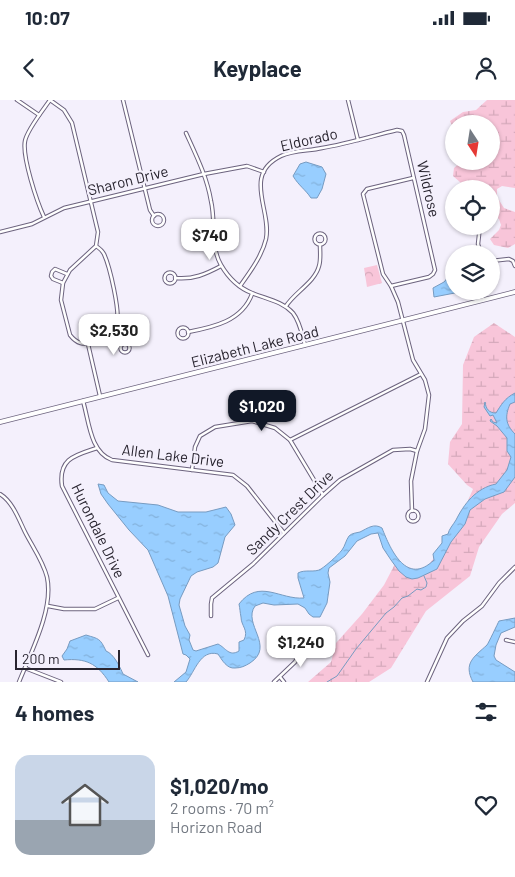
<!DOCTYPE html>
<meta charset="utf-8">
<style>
:root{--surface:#fff;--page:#f6f6f7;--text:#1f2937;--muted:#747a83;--line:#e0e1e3;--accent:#111827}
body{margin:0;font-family:Barlow,sans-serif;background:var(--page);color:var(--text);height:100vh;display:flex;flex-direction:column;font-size:19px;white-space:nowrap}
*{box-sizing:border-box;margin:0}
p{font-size:16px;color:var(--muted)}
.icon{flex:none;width:28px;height:28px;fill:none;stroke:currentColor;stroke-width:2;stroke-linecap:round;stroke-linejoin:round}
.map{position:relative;height:582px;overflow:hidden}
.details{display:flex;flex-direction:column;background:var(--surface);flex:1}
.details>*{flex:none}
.needle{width:32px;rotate:168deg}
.buttons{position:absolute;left:445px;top:15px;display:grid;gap:10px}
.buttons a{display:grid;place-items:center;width:55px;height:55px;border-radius:50%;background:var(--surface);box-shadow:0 1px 4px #0004;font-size:25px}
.scale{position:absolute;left:15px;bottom:12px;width:105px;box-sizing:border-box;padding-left:5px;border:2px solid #292530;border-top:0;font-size:14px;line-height:18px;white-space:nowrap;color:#292530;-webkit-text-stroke:4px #f4f0fc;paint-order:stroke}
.price{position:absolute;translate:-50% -42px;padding:0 11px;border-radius:10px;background:#fff;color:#222;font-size:16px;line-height:32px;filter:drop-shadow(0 1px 2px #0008)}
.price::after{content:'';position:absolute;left:50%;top:30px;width:15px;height:11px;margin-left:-8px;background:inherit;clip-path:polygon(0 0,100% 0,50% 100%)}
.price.current{background:var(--accent);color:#fff}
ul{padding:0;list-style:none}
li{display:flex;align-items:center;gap:15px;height:125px;padding:0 15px}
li+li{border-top:1px solid var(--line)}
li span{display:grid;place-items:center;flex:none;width:140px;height:100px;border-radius:15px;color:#555}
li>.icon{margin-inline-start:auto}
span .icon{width:60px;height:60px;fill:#fffc;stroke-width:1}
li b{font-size:21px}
h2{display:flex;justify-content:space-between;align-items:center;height:60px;padding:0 15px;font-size:21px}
.status{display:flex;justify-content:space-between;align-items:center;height:35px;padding:0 25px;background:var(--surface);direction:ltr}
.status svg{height:14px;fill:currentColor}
header{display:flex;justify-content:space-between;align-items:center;height:65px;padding:0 15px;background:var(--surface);font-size:22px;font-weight:700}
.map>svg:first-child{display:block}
.wetland{fill:url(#wetland-marsh)}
.park{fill:url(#park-crowns)}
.water{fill:url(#water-ripples);stroke:#779bc1}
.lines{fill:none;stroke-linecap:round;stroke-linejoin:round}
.stream{stroke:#779bc1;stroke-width:1}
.street-casing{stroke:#6c637e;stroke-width:4.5}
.secondary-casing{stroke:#6c637e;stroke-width:5.5}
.street{stroke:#fff;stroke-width:2.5}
.secondary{stroke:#fff;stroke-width:4}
.labels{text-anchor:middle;stroke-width:4.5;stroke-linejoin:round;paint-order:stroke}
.street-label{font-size:15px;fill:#292530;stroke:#f4f0fc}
</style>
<div class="status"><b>10:07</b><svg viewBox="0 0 49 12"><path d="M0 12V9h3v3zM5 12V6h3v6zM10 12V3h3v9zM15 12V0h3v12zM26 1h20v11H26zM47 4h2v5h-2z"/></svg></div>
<header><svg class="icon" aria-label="back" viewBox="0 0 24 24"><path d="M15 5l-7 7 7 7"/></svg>Keyplace<svg class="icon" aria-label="person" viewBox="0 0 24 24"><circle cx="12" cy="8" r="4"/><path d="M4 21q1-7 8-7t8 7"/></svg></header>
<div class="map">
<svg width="515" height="582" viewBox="0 0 515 582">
<defs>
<pattern id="wetland-marsh" width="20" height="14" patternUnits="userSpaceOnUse" patternTransform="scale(1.25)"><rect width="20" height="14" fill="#f8c5d9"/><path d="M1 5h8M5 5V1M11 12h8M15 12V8" fill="none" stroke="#d5a9bb"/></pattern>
<pattern id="park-crowns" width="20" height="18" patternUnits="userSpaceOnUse" patternTransform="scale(1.25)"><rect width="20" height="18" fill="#f8c5d9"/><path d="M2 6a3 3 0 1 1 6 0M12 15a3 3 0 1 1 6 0" fill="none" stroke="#d5a9bb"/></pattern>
<pattern id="water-ripples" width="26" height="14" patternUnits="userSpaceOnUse" patternTransform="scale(1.25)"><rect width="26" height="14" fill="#98ceff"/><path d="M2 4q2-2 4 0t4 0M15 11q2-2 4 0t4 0" fill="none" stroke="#83b1db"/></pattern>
</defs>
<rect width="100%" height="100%" fill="#f4f0fc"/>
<g class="wetland">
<path d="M 487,0 L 515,0 L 515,88 L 502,86 L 497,89 L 497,97 L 504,108 L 515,112 L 515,144 L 508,148 L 494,145 L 490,139 L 499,130 L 501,125 L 499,119 L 491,114 L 491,89 L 468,89 L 453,76 L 454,68 L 462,61 L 491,61 L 491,24 L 454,24 L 454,30 L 450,21 L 463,12 L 476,10 Z"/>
<path d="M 494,223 L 515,237 L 515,403 L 502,414 L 479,447 L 470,476 L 426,511 L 391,568 L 369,582 L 308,582 L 331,562 L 336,543 L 362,514 L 384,485 L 396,462 L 422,473 L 454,433 L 473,389 L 467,385 L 448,364 L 450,342 L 462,324 L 463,265 L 474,237 Z"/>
</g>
<path class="park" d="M 377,165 L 382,183 L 367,187 L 364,168 Z"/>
<g class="water">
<path d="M 306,62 L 322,67 L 326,74 L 322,89 L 317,98 L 311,98 C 305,89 299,86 293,76 L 300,64 Z"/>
<path d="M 450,175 L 454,175 L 454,191 L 461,191 L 460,192 L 434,197 L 433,188 L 444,182 Z"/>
<path d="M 515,293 L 515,302 L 510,304 C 505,316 505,324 515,334 L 515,377 L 504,392 L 485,399 L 470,410 L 465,424 L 451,442 L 437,469 L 418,478 L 412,479 L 406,477 L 399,471 L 391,460 L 383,448 L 378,433 L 371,434 L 357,441 L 345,456 L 329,468 L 328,473 L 330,482 L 327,503 L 320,517 L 313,517 L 309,514 L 305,508 L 298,504 L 274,505 L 263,503 L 255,506 C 242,524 276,546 250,563 C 245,566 241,568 235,568 C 227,569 222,560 218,554 C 200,549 195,572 186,582 L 174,582 L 186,572 L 190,559 L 186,555 L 183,554 L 168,496 L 148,450 L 129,430 L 108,404 L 101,394 L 98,384 L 104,385 L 108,393 L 118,401 L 158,405 L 178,412 L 206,412 L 226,407 L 231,414 L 235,425 L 225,437 L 218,463 L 213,467 L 197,472 L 191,476 L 180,499 L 179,505 L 185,526 L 190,535 L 189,540 L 193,550 L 196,551 L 218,544 C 226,548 229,557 239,551 L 239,542 L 244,540 C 249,530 241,526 241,517 C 240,512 240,509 239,504 C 259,478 280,500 304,498 L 298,478 L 298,473 C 305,469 315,473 321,469 C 327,465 337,456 342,450 C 345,446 346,440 349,436 C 352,433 356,433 360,432 C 368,428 374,423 382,428 C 391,451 407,486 434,460 L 433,454 L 442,443 L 442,436 L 448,434 C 449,429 453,425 456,420 C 464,404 476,388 496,384 L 507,370 L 511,357 L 507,351 L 507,338 L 497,326 L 490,321 L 491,319 L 493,322 L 497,323 L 493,315 L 490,316 L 484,307 L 485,302 C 486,309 489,313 496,313 C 501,305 505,298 515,293 Z"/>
<path d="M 515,518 L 515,527 L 501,533 L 496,545 L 494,556 L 496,560 L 515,572 L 515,582 L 473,582 C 463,563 474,557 487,545 C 488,544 498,523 499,521 Z"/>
<path d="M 86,535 C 99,539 100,538 106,551 C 114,554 120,567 123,574 L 138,582 L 109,582 C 97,563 85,558 64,560 L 62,556 L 67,549 L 70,541 Z"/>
</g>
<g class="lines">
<path class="stream" d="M 327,582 L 337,576 L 356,549 L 386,513 L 394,507 L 402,498 L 408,496 L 417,489 L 421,490 L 426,487 L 427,483 L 424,476"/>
<defs>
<g id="street">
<path d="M 17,0 L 39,15"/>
<path d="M 50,0 L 64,10 L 72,23 L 98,132 L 96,146 L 70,170 L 63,183 L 61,200 L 70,235 C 77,244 83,245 94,242 C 104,240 114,235 117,223 C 120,211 110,167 104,154 C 102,150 99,148 96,146"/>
<path d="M 123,0 L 150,110 L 154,116"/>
<path d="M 348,0 L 358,40"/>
<path d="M 186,33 C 196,55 207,77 211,101 C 216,122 210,146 221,165 C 228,177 239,188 252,193 C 266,199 282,201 293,213 C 300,222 302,234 305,245"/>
<circle cx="158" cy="120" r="6"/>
<path d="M 44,117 C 37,102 22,57 25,41 C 27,30 43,10 50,0"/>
<path d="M 480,126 L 478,144 L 481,154"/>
<path d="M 0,132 L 32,124 L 64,108 L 204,74 L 247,66 L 264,72"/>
<circle cx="320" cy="139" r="5.5"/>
<path d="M 491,161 L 509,159 L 513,161 L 515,166"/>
<circle cx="170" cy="178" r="5.5"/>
<path d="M 175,178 C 193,180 206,174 221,166"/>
<path d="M 63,183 L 53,179 L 51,176 L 52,172 L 55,169 L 67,174"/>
<path d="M 240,186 C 250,172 262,156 266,139 C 272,110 242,75 281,56 C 293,50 309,51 322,48 C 347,44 372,36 397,30 L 402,31 L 404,35 L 435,170 L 433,174 L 429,177 L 391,186"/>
<path d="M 286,206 C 295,192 315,182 319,166 C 321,160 320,152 320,145"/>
<circle cx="183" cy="233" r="5.5"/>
<path d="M 188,232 C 214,227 242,221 252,194"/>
<path d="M 111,234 L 122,245"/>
<circle cx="125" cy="248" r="4.5"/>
<path d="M 88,244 L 100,296"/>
<path d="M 83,301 C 89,321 90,352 112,360 L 233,375 L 247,386 L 284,433"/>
<path d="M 290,340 L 421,274"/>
<path d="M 97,348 C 76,355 58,358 62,386 L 148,555"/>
<path d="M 192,370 L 195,347 L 200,336 L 215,327 L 252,321 L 275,328 L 290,340 L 323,395"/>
<path d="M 0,394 C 13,402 19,420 25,432 C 32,446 43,461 47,477 C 54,509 31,552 19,582"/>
<circle cx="413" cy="416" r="5.5"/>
<path d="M 412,411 L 411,381 L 417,351 L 425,329 L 429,295 L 425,280 L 413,260 L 398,202 L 391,186 L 383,174 L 363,94 L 367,89 L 413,78"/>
<path d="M 48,506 L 64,509 L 95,509 L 118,498"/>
<path d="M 211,516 L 211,504 L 212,498 L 253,464 L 323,395 L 340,380 L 393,350 L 410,349 L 417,351"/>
<path d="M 506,540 L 515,542"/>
<path d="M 25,568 L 61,582"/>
<path d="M 280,577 L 284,582"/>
<path d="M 274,582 L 295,562 L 309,538"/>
<path d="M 427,582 L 447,538 L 463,521 L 482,506 L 499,483 L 515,467"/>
</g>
<path id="secondary" d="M 0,322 L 515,192"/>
</defs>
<use href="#street" class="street-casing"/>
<use href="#secondary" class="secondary-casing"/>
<use href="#street" class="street"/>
<use href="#secondary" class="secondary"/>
</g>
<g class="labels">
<g class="street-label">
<text transform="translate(309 40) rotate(-13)" y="5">Eldorado</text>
<text transform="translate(128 81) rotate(-14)" y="5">Sharon Drive</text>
<text transform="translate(428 89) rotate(77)" y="5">Wildrose</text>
<text transform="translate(255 247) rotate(-14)" y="5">Elizabeth Lake Road</text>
<text transform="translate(173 356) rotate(7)" y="5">Allen Lake Drive</text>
<text transform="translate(290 413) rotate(-44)" y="5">Sandy Crest Drive</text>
<text transform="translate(98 431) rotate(64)" y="5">Hurondale Drive</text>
</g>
</g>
</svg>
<div class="buttons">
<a><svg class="needle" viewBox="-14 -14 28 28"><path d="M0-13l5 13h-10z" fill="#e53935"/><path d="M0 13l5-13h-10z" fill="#747a83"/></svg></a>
<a><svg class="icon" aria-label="locate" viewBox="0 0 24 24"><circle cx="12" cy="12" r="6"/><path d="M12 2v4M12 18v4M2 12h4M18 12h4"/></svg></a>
<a><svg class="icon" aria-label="layers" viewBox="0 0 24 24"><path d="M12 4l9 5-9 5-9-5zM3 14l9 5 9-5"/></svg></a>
</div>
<div class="scale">200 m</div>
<b class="price" style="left:210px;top:161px">$740</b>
<b class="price" style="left:114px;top:256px">$2,530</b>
<b class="price current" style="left:262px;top:332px">$1,020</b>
<b class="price" style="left:301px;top:568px">$1,240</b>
</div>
<section class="details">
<h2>4 homes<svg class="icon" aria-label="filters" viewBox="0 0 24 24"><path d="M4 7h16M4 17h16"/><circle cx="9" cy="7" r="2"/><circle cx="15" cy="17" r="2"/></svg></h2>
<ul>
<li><span style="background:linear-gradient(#c9d6e8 65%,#9aa5b1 0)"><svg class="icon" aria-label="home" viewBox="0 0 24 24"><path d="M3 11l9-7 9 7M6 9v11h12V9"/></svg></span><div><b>$1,020/mo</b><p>2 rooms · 70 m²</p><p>Horizon Road</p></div><svg class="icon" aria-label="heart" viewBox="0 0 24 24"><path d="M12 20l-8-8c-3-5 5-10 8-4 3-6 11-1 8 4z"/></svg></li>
</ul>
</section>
